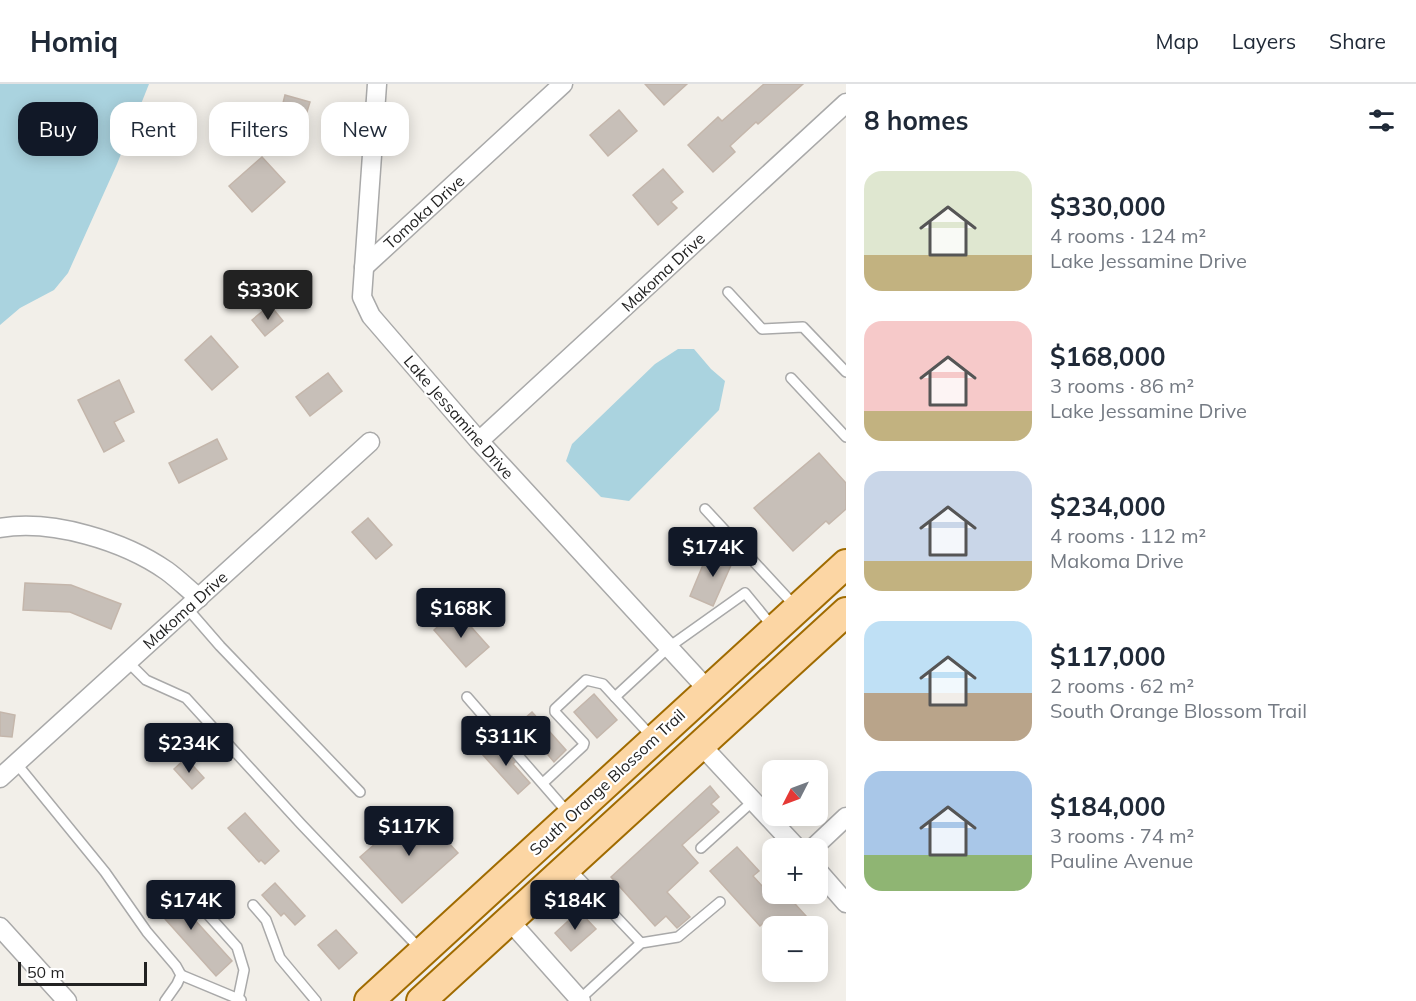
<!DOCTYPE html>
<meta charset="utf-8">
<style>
:root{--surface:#fff;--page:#f6f6f7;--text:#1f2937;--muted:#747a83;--line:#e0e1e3;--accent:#111827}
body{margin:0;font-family:Mulish,sans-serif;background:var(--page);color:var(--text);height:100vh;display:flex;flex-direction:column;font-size:22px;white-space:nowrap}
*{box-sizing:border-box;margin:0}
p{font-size:20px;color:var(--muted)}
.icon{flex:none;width:33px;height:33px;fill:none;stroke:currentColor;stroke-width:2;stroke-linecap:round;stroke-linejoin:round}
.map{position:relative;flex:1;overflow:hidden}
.drawer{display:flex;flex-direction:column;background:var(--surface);width:570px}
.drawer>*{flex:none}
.hud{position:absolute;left:18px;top:18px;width:570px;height:54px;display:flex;gap:12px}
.needle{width:39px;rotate:228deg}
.buttons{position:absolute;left:762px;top:676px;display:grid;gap:12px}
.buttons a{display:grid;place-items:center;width:66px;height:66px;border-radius:12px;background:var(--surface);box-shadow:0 3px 15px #0003;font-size:30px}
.scale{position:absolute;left:18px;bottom:15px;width:129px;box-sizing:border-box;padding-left:6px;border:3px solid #222;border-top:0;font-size:16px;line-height:21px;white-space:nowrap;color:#222;-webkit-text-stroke:4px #fff;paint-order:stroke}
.price{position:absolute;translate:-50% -51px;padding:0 14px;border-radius:6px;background:var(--accent);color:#fff;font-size:20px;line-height:39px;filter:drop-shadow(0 2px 3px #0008)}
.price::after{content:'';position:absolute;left:50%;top:36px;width:18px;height:14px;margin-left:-9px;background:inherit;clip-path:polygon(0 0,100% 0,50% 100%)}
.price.on{background:#222;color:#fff}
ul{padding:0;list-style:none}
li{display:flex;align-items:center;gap:18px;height:150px;padding:0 18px}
li span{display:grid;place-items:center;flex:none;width:168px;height:120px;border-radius:18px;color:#555}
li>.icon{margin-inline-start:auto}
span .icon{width:72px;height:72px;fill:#fffc;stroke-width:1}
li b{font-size:26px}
h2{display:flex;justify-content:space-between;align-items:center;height:72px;padding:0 18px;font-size:26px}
.pill{padding:0 21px;border-radius:18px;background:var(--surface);box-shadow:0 3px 15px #0003;font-size:21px;line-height:54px}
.pill.on{background:var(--accent);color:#fff}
header{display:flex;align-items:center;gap:36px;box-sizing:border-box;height:84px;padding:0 30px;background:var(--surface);border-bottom:2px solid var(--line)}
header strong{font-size:28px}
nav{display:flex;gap:33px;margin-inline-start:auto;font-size:21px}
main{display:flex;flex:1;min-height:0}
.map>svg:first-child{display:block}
.water{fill:#aad3df}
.building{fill:#c7bfb8;stroke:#c4b6ab;stroke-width:1.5}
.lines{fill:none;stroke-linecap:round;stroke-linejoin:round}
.service-casing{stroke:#a9a9a9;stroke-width:12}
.minor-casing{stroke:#a9a9a9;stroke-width:21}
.primary-casing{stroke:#a06b00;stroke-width:32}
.service{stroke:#fff;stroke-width:9}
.minor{stroke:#fff;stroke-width:18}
.primary{stroke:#fcd6a4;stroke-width:28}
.labels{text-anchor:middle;stroke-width:4.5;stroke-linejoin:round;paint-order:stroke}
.street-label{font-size:16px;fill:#222;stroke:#fff}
</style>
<header>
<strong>Homiq</strong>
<nav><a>Map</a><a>Layers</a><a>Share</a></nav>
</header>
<main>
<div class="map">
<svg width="846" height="917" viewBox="0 0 846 917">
<rect width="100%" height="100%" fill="#f2efe9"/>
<g class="water">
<path d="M 0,0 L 149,0 L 117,80 L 68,189 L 54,206 L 20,224 L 0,241 Z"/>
<path d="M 678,265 L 694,265 L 711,285 L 725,297 L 719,326 L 629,417 L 601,413 L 566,377 L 572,360 L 655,280 Z"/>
</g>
<g class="building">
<path d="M 645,0 L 687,0 L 664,21 Z"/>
<path d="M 764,0 L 803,0 L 758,40 L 756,38 L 730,62 L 735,68 L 713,88 L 688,61 L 718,33 L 722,37 Z"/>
<path d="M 285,11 L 310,18 L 305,34 L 281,27 Z"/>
<path d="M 619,26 L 637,47 L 608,72 L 590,51 Z"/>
<path d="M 262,73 L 285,98 L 252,128 L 229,102 Z"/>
<path d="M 663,85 L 683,108 L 671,118 L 677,124 L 658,141 L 633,111 Z"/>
<path d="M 270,221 L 283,237 L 265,252 L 252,236 Z"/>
<path d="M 211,252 L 238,283 L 212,306 L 185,276 Z"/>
<path d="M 328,289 L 342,307 L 310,332 L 296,313 Z"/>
<path d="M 119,296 L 134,328 L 114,338 L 124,357 L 104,368 L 78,316 Z"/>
<path d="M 217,355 L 227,375 L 179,399 L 169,379 Z"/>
<path d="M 819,369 L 846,399 L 846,425 L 829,440 L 826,437 L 793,467 L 754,424 Z"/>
<path d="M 368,434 L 392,461 L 376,475 L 352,448 Z"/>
<path d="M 722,464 L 736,470 L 713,522 L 690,512 L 705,476 L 715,480 Z"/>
<path d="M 25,499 L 71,501 L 121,520 L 111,545 L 70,528 L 23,526 Z"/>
<path d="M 456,526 L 489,563 L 466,583 L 434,546 Z"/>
<path d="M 594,610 L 617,636 L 597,654 L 574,628 Z"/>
<path d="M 0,628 L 15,631 L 12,653 L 0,652 Z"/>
<path d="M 532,628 L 566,666 L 554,678 L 537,658 L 525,669 L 508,649 Z"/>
<path d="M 496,657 L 515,678 L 513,680 L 530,699 L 518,710 L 482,670 Z"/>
<path d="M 186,674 L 204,694 L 192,705 L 174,685 Z"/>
<path d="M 710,702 L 719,713 L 711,720 L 719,728 L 682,761 L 698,779 L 667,808 L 690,833 L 677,844 L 666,832 L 655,842 L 611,793 Z"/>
<path d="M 245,729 L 279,767 L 265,780 L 261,776 L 259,778 L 228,744 Z"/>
<path d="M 421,729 L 458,769 L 402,819 L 360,773 L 391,746 L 396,751 Z"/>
<path d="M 737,763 L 759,787 L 753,792 L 775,816 L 781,810 L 786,810 L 816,843 L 780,843 L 770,833 L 760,842 L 710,787 Z"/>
<path d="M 275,799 L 305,832 L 295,841 L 284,829 L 281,832 L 262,811 Z"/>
<path d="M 165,803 L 232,877 L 216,892 L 149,817 Z"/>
<path d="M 579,827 L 596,845 L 571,867 L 555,849 Z"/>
<path d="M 336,846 L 357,869 L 339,885 L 318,861 Z"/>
</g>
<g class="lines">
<defs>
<g id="service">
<path d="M 728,208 L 762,245 L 803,243 L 846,288"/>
<path d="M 791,294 L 846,353"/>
<path d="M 705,425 L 795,522"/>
<path d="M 187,524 L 220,562 L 360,708"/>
<path d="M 128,578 L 146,596 L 186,614 L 301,740 L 421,866"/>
<path d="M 467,613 L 569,730"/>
<path d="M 652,653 L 615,613 L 669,563 L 745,509 L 772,542"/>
<path d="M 16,679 L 105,788 L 147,848 L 176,882 L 181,891 L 177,900 L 165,917"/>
<path d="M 543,699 L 583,662 L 584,659 L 555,628 L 555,625 L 586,596 L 603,600 L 615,613"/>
<path d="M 701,764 L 753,717"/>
<path d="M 570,784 L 641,859"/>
<path d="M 253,821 L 266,836 L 280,874 L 316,917"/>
<path d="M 203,825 L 237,863 L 244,886 L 238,915"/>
<path d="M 181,891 L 241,916"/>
<path d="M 580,915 L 641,859 L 678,853 L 720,818"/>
</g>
<g id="minor">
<path d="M 377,0 L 362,213 L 371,232 L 479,357 L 708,606"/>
<path d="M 364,183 L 563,0"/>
<path d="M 479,357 L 846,19"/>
<path d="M 0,444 C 52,435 124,457 167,487 C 178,495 188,505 199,514"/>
<path d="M 701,661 L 798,765"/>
<path d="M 0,694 L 370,358"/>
<path d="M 812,765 L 846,733"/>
<path d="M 818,787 L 846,819"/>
<path d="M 509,836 L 581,917"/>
<path d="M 0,843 L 67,917"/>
</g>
<g id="primary">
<path d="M 369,917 L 846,480"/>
<path d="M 421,917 L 846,528"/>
</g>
</defs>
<use href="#service" class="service-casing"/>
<use href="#minor" class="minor-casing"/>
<use href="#primary" class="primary-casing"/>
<use href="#service" class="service"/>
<use href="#minor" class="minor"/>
<use href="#primary" class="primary"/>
</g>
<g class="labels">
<g class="street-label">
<text transform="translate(424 128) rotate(-42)" y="6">Tomoka Drive</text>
<text transform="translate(663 188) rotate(-43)" y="6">Makoma Drive</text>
<text transform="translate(459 333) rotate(49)" y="6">Lake Jessamine Drive</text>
<text transform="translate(185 526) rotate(-42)" y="6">Makoma Drive</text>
<text transform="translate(607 698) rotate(-43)" y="6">South Orange Blossom Trail</text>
</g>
</g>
</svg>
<div class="buttons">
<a><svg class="needle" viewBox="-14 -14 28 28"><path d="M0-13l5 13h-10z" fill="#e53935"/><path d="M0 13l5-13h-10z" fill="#747a83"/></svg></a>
<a>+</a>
<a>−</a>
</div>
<div class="scale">50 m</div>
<b class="price on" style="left:268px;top:237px">$330K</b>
<b class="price" style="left:713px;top:494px">$174K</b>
<b class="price" style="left:461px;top:555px">$168K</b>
<b class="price" style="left:506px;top:683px">$311K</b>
<b class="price" style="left:189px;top:690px">$234K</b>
<b class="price" style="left:409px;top:773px">$117K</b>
<b class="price" style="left:191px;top:847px">$174K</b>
<b class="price" style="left:575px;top:847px">$184K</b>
<div class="hud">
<a class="pill on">Buy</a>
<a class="pill">Rent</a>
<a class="pill">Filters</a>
<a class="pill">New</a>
</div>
</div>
<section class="drawer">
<h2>8 homes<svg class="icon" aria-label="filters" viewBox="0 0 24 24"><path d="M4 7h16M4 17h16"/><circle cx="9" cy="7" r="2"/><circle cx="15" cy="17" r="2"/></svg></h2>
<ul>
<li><span style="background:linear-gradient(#dfe7d0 70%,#c2b280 0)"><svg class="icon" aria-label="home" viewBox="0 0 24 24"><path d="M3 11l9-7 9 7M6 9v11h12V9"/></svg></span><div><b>$330,000</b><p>4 rooms · 124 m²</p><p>Lake Jessamine Drive</p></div></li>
<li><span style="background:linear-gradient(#f6c9c9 75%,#c2b280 0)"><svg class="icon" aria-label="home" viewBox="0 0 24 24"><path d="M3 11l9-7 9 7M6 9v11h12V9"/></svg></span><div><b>$168,000</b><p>3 rooms · 86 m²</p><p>Lake Jessamine Drive</p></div></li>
<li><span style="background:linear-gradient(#c9d6e8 75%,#c2b280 0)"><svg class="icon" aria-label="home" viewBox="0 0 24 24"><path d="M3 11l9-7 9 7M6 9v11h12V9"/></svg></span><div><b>$234,000</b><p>4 rooms · 112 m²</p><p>Makoma Drive</p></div></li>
<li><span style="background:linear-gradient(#bfe0f5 60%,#b9a48a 0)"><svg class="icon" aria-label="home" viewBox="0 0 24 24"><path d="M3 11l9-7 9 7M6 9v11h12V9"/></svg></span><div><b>$117,000</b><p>2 rooms · 62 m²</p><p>South Orange Blossom Trail</p></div></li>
<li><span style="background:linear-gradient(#a9c7e8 70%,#8fb573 0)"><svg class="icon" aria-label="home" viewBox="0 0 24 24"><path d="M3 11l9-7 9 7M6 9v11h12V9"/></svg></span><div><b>$184,000</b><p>3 rooms · 74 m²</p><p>Pauline Avenue</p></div></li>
</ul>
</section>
</main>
